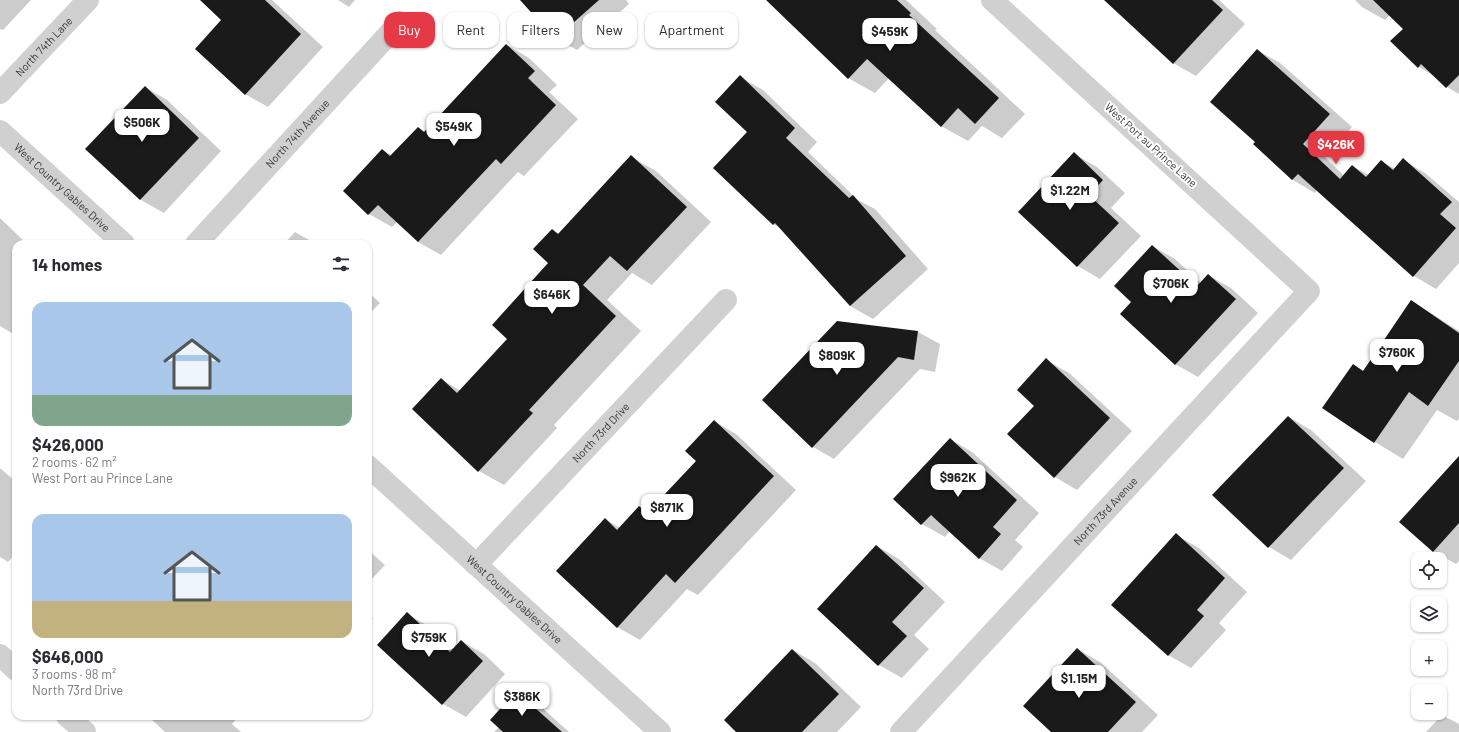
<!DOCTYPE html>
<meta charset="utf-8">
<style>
:root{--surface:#fff;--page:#f7f7f7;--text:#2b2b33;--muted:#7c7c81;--accent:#e63946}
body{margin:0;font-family:Barlow,sans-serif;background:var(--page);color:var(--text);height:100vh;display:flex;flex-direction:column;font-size:15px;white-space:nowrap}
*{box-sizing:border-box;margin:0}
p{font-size:13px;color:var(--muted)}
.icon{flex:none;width:22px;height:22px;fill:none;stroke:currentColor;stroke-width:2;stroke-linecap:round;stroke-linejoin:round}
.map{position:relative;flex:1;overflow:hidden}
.sheet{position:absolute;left:12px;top:240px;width:360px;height:480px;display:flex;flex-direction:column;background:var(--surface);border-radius:12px;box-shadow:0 1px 3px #0004}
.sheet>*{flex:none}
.hud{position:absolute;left:384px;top:12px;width:380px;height:36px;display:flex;gap:8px}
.fabs{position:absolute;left:1411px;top:552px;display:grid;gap:8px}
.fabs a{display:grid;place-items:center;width:36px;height:36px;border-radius:8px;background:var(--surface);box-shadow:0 1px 3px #0004;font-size:20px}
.price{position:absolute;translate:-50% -34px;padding:0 9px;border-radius:8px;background:#fff;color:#222;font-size:13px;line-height:26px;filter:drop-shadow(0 1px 2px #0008)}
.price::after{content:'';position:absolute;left:50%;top:24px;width:12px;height:9px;margin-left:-6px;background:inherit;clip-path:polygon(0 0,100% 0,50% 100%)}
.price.on{background:var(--accent);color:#fff}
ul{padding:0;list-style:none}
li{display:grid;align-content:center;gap:8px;height:212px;padding:0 20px}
li span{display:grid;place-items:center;height:124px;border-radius:12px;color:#555}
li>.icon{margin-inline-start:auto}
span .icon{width:72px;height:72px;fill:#fffc;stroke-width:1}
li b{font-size:17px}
h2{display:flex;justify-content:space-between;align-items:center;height:48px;padding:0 20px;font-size:17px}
.pill{padding:0 14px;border-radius:12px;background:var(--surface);box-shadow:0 1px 3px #0004;font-size:14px;line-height:36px}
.pill.on{background:var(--accent);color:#fff}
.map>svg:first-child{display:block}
.shadow{fill:#0003}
.building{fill:#1a1a1a}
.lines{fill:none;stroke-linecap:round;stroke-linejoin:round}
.minor{stroke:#d0d0d0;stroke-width:22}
.labels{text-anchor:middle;stroke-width:4;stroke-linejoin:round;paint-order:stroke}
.street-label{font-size:11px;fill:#333;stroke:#fff}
</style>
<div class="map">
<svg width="1459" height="732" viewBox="0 0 1459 732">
<rect width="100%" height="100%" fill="#fff"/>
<g class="shadow">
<path d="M 0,0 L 31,0 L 3,30 L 0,29 Z"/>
<path d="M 213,0 L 272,0 L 323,47 L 268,107 L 245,94 L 223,20 Z"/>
<path d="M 338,0 L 355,0 L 349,7 Z"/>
<path d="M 521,0 L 626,0 L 629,4 L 577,50 L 555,38 Z"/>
<path d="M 767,0 L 906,0 L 937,29 L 935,30 L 1025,114 L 1002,138 L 982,126 L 968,141 L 941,126 L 889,78 L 875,93 L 848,78 Z"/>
<path d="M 1121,0 L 1219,0 L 1245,24 L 1196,76 L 1173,63 Z"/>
<path d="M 1355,0 L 1459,0 L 1459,94 L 1447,87 L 1436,77 L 1419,67 L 1404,29 L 1390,15 L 1385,20 L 1362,7 Z"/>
<path d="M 507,45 L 529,58 L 557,85 L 549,92 L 578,119 L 524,176 L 518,172 L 441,255 L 418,242 L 397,222 L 392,227 L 369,214 L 344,191 L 382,150 L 391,155 L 418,128 L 425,132 Z"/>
<path d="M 1257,50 L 1280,63 L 1352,127 L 1325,157 L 1344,176 L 1352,166 L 1369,175 L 1381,161 L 1395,169 L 1403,160 L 1425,173 L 1459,202 L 1459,263 L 1436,289 L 1414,276 L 1317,190 L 1315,193 L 1293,180 L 1254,144 L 1256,142 Z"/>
<path d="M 740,77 L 763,90 L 817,142 L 808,152 L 858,200 L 875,209 L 928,269 L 873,319 L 850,306 L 784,230 L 773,224 L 748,132 Z"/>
<path d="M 145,87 L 167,100 L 221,151 L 164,213 L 141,200 L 87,149 Z"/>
<path d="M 1074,154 L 1097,167 L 1125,193 L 1111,208 L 1141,236 L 1100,279 L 1078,266 L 1019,212 Z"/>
<path d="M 631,157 L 656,171 L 711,222 L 652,285 L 632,273 L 607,300 L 641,331 L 554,425 L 557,428 L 504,485 L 479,471 L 441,379 L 461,391 L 509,339 L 549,263 L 552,230 L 559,234 Z"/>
<path d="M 0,218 L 27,244 L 16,244 L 15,335 L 0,326 Z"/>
<path d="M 295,232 L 316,244 L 284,244 Z"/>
<path d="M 1152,246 L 1175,259 L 1201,283 L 1208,275 L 1231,288 L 1258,313 L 1198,377 L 1175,364 L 1133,302 Z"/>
<path d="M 368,292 L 380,303 L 368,315 Z"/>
<path d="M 1412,301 L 1459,331 L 1459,419 L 1457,421 L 1437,410 L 1403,459 L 1375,442 L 1324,408 L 1353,365 L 1364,371 Z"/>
<path d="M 837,322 L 918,332 L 940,344 L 935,372 L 920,369 L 834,459 L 813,447 L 763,400 Z"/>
<path d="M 1046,360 L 1069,373 L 1132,431 L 1077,490 L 1055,477 L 1035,405 Z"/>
<path d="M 1289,417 L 1311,430 L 1366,481 L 1291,560 L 1269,547 Z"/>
<path d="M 714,421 L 736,434 L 796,490 L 698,595 L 687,589 L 640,640 L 617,627 L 605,519 L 620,528 L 639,508 L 648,513 L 697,461 Z"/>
<path d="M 950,439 L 972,452 L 1039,513 L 1015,540 L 1023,547 L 1002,571 L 979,558 L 950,531 L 945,537 L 922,524 L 895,499 Z"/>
<path d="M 1459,458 L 1459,561 L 1456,564 L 1433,551 Z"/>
<path d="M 0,468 L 16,482 L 16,553 L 8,562 L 0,557 Z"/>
<path d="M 1176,535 L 1199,548 L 1247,592 L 1219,623 L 1226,630 L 1191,668 L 1168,655 Z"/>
<path d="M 877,546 L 899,559 L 945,602 L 914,635 L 929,649 L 902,678 L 879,665 L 818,609 Z"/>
<path d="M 368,550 L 385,565 L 368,583 Z"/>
<path d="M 368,613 L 373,618 L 368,623 Z"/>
<path d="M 407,614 L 430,627 L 454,649 L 461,641 L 484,654 L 505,674 L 466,717 L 443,704 L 378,644 Z"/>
<path d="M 1077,649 L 1100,662 L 1158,715 L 1142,732 L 1052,732 Z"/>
<path d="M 793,650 L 815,663 L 861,707 L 837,732 L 738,732 Z"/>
<path d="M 516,692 L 539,705 L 569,732 L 494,732 L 499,727 Z"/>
<path d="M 1442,715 L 1459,724 L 1459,732 L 1426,732 Z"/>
<path d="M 148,716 L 239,716 L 232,724 L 241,732 L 165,732 Z"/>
</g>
<g class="building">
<path d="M 200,0 L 265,0 L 301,34 L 245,95 L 195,49 L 221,20 Z"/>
<path d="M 520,0 L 599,0 L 555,39 Z"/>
<path d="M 766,0 L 897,0 L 911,13 L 909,15 L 999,98 L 975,124 L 958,108 L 941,127 L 867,59 L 848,79 Z"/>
<path d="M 1104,0 L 1212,0 L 1223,10 L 1173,64 Z"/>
<path d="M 1373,0 L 1459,0 L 1459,75 L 1446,88 L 1421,64 L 1418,68 L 1390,41 L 1403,29 Z"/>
<path d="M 506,44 L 535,71 L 528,78 L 556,105 L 501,164 L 496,159 L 418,242 L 378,205 L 368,215 L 343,191 L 382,149 L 390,156 L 418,127 L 424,132 Z"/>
<path d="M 1257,49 L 1330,114 L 1303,144 L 1340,179 L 1352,165 L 1366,177 L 1381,160 L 1393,170 L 1403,158 L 1452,202 L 1440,214 L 1456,228 L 1413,277 L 1298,174 L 1292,180 L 1253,144 L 1255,142 L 1210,102 Z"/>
<path d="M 740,75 L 795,128 L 786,138 L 849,198 L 853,195 L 906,256 L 850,306 L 775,223 L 773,225 L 713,168 L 747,132 L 715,102 Z"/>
<path d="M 145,86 L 199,138 L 140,200 L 85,149 Z"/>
<path d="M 1074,152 L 1103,180 L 1089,195 L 1119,223 L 1077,267 L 1018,212 Z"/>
<path d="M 631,155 L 687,207 L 627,271 L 610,256 L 583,285 L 616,316 L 529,410 L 533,413 L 478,472 L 412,409 L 441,378 L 457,393 L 507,339 L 492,325 L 548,263 L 533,249 L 552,229 L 558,234 Z"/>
<path d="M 1152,245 L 1197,286 L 1208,274 L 1236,299 L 1175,365 L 1120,314 L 1131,302 L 1114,286 Z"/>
<path d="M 1411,300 L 1459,333 L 1459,361 L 1428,406 L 1409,392 L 1374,443 L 1322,408 L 1353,364 L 1363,371 Z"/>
<path d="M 837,321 L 918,331 L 914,360 L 898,357 L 812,448 L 762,400 Z"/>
<path d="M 1046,358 L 1110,418 L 1054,478 L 1007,434 L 1034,406 L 1017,390 Z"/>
<path d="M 1288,416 L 1344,468 L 1268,548 L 1212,495 Z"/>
<path d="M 714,420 L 774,476 L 675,583 L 666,574 L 617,628 L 556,571 L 605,518 L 617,530 L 639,506 L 647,513 L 696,461 L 685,451 Z"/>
<path d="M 950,438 L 1017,500 L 993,527 L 1001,534 L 979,559 L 931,515 L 921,525 L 893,499 Z"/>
<path d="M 1459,456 L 1459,523 L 1433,552 L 1399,522 Z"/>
<path d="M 1176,533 L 1225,578 L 1197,610 L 1204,616 L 1168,656 L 1111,605 Z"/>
<path d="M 876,545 L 924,588 L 892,622 L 907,636 L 878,666 L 817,609 Z"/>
<path d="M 407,612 L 450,652 L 461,640 L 483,661 L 442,705 L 377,645 Z"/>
<path d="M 1077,648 L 1136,702 L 1108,732 L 1051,732 L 1023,706 Z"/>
<path d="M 792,649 L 839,694 L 802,732 L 736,732 L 724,720 Z"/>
<path d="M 516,691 L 562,732 L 503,732 L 490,720 Z"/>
</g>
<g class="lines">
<g class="minor">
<path id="s1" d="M 0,93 L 88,0"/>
<path id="s2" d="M 0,131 L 124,244"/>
<path id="s3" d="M 196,244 L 400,22"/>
<path id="s4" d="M 368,466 L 660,732"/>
<path id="s5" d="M 476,565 L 726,300"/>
<path d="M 0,655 L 16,670"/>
<path d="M 67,716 L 85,732"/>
<path id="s6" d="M 901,732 L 1309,291 L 992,0"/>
</g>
</g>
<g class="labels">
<g class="street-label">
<text dy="4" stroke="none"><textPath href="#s1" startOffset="64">North 74th Lane</textPath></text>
<text dy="4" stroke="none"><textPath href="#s3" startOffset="150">North 74th Avenue</textPath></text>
<text transform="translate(1151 145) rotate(42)" y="4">West Port au Prince Lane</text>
<text dy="4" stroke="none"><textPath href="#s2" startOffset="84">West Country Gables Drive</textPath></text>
<text dy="4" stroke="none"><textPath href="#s5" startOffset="182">North 73rd Drive</textPath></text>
<text dy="4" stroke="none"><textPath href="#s6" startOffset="301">North 73rd Avenue</textPath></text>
<text dy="4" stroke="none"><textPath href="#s4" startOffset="198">West Country Gables Drive</textPath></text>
</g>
</g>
</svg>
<div class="fabs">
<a><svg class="icon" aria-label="locate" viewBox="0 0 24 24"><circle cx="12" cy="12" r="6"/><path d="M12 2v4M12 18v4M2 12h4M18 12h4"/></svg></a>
<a><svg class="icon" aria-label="layers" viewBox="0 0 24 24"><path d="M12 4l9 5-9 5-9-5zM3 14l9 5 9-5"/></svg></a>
<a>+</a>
<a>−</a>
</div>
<b class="price" style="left:890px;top:52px">$459K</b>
<b class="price" style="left:142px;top:143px">$506K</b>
<b class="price" style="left:454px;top:147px">$549K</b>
<b class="price on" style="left:1336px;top:165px">$426K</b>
<b class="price" style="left:1070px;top:211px">$1.22M</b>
<b class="price" style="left:1171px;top:304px">$706K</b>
<b class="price" style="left:552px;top:315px">$646K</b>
<b class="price" style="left:1397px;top:373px">$760K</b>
<b class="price" style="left:837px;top:376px">$809K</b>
<b class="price" style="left:958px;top:498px">$962K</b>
<b class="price" style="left:667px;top:528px">$871K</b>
<b class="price" style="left:429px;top:658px">$759K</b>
<b class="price" style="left:1079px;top:699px">$1.15M</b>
<b class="price" style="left:522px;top:717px">$386K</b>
<div class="hud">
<a class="pill on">Buy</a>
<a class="pill">Rent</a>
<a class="pill">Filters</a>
<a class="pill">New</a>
<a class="pill">Apartment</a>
</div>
<section class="sheet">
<h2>14 homes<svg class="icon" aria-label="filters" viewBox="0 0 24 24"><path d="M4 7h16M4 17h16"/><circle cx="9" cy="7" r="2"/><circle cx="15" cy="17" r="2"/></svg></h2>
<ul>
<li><span style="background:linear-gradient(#a9c7e8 75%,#7fa58c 0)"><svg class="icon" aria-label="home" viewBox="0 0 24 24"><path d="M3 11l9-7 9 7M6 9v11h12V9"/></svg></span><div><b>$426,000</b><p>2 rooms · 62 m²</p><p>West Port au Prince Lane</p></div></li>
<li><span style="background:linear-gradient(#a9c7e8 70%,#c2b280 0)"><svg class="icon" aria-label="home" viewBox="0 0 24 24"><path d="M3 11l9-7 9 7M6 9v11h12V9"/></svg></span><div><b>$646,000</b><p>3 rooms · 98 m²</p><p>North 73rd Drive</p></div></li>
</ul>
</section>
</div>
